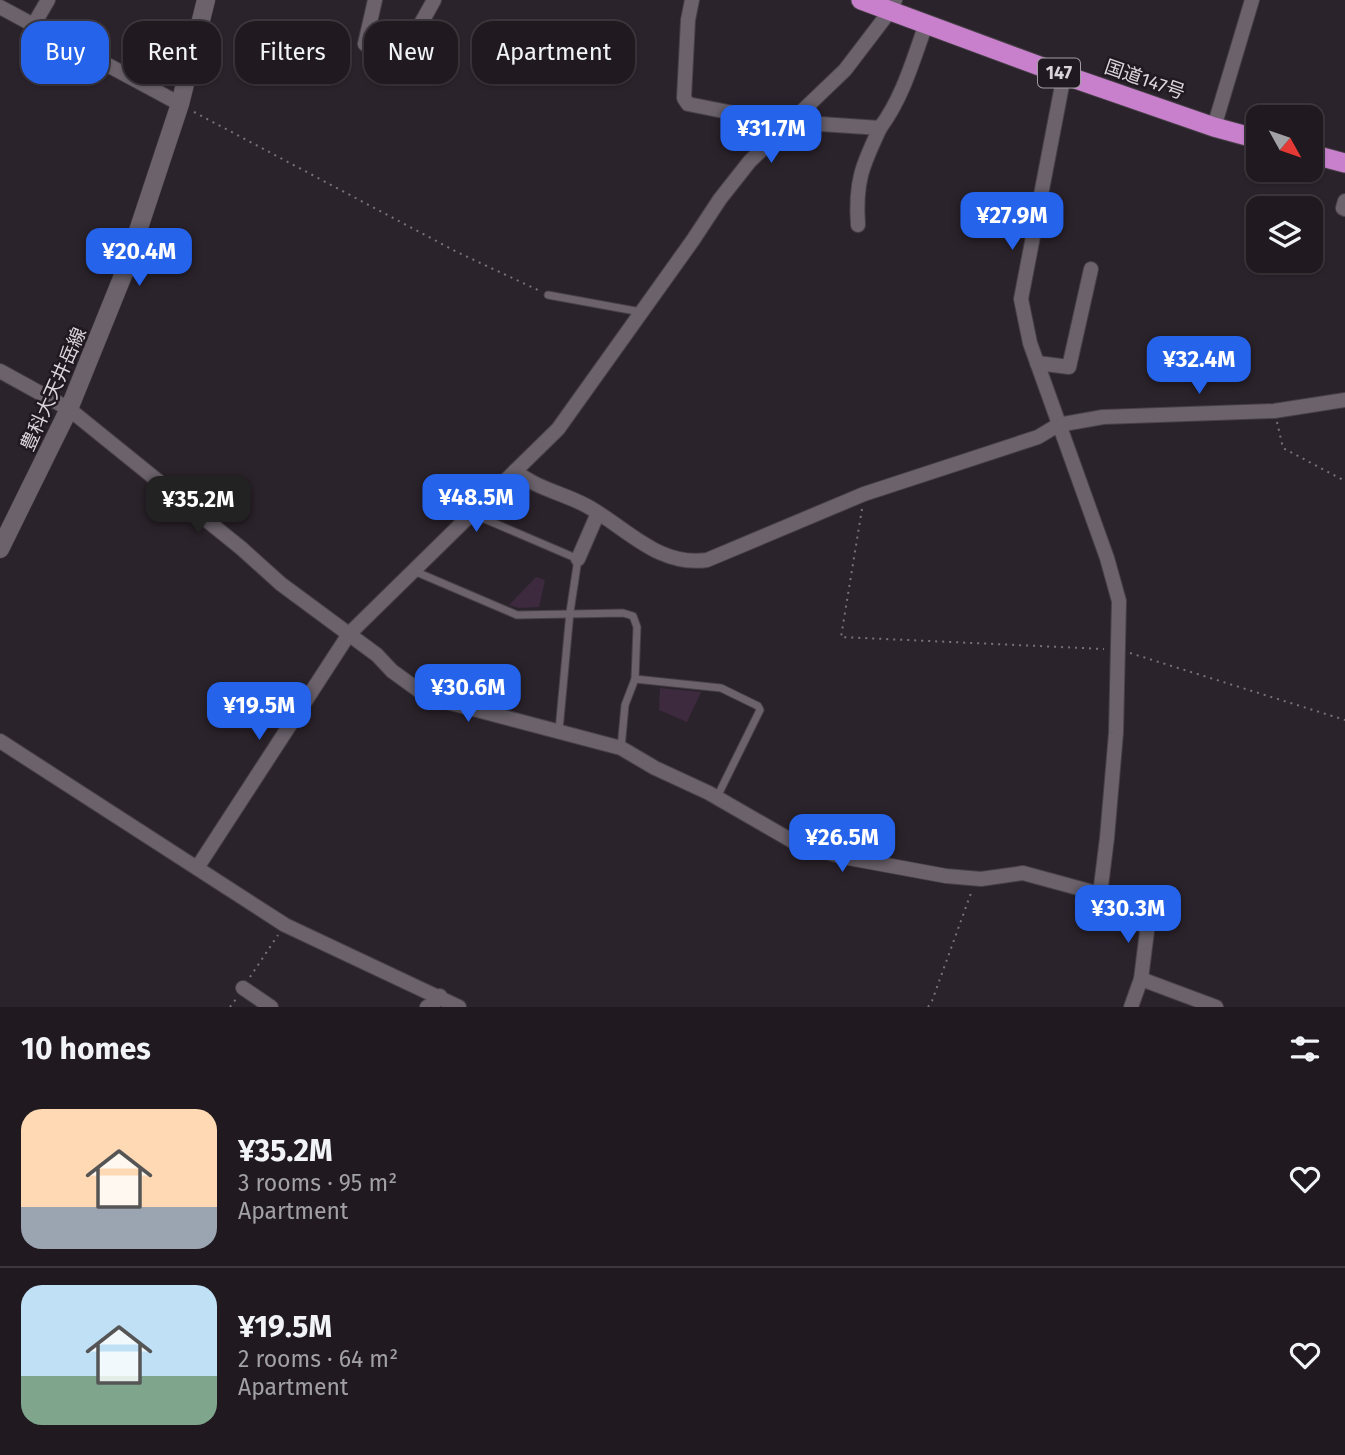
<!DOCTYPE html>
<meta charset="utf-8">
<style>
:root{--surface:#201a20;--page:#282329;--text:#f1f3f6;--muted:#a2a1a5;--line:#3d383e;--accent:#2563eb}
body{margin:0;font-family:"Fira Sans","Noto Sans JP",sans-serif;background:var(--page);color:var(--text);height:100vh;display:flex;flex-direction:column;font-size:26px;white-space:nowrap}
*{box-sizing:border-box;margin:0}
p{font-size:23px;color:var(--muted)}
.icon{flex:none;width:38px;height:38px;fill:none;stroke:currentColor;stroke-width:2;stroke-linecap:round;stroke-linejoin:round}
.map{position:relative;height:1007px;overflow:hidden}
.sheet{display:flex;flex-direction:column;background:var(--surface);flex:1}
.sheet>*{flex:none}
.guide{position:absolute;left:21px;top:21px;width:700px;height:63px;display:flex;gap:14px}
.needle{width:46px;rotate:130deg}
.fabs{position:absolute;left:1246px;top:105px;display:grid;gap:14px}
.fabs a{display:grid;place-items:center;width:77px;height:77px;border-radius:14px;background:var(--surface);box-shadow:0 2px 5px #0004,0 0 0 2px var(--line);font-size:35px}
.price{position:absolute;translate:-50% -60px;padding:0 16px;border-radius:14px;background:var(--accent);color:#fff;font-size:23px;line-height:46px;filter:drop-shadow(0 2px 4px #0008)}
.price::after{content:'';position:absolute;left:50%;top:42px;width:21px;height:16px;margin-left:-10px;background:inherit;clip-path:polygon(0 0,100% 0,50% 100%)}
.price.on{background:#222;color:#fff}
ul{padding:0;list-style:none}
li{display:flex;align-items:center;gap:21px;height:175px;padding:0 21px}
li+li{border-top:2px solid var(--line)}
li span{display:grid;place-items:center;flex:none;width:196px;height:140px;border-radius:21px;color:#555}
li>.icon{margin-inline-start:auto}
span .icon{width:84px;height:84px;fill:#fffc;stroke-width:1}
li b{font-size:30px}
h2{display:flex;justify-content:space-between;align-items:center;height:84px;padding:0 21px;font-size:30px}
.pill{padding:0 24px;border-radius:21px;background:var(--surface);box-shadow:0 2px 5px #0004,0 0 0 2px var(--line);font-size:24px;line-height:63px}
.pill.on{background:var(--accent);color:#fff}
.map>svg:first-child{display:block}
.green{fill:#3d2a3e}
.lines{fill:none;stroke-linecap:round;stroke-linejoin:round}
.service-casing{stroke:#474047;stroke-width:9}
.minor-casing{stroke:#474047;stroke-width:16}
.secondary-casing{stroke:#474047;stroke-width:19}
.trunk-casing{stroke:#474047;stroke-width:21}
.path{stroke:#797379;stroke-width:2;stroke-dasharray:2 5;stroke-linecap:butt}
.service{stroke:#6b626c;stroke-width:7}
.minor{stroke:#6b626c;stroke-width:14}
.secondary{stroke:#6b626c;stroke-width:18}
.trunk{stroke:#c880cd;stroke-width:19}
.labels{text-anchor:middle;stroke-width:5;stroke-linejoin:round;paint-order:stroke}
.shield{fill:#211921;stroke:#a29da2;stroke-width:2}
.shield-label{font-size:18px;font-weight:bold;fill:#dad5da}
.street-label{font-size:19px;fill:#dad5da;stroke:#211921}
</style>
<div class="map">
<svg width="1345" height="1007" viewBox="0 0 1345 1007">
<rect width="100%" height="100%" fill="#2b232b"/>
<g class="green">
<path d="M 536,577 L 545,580 L 539,607 L 519,608 L 509,605 Z"/>
<path d="M 660,688 L 701,692 L 687,722 L 659,710 Z"/>
</g>
<g class="lines">
<defs>
<g id="service">
<path d="M 548,295 L 641,312"/>
<path d="M 473,514 L 578,559 L 570,612 L 559,730"/>
<path d="M 414,571 L 517,615 L 623,613 L 633,616 L 637,627 L 635,679 L 625,705 L 621,748"/>
<path d="M 635,679 L 721,688 L 758,706 L 760,710 L 717,797"/>
</g>
<g id="minor">
<path d="M 375,0 L 365,44 L 404,54 L 434,0"/>
<path d="M 692,0 L 688,20 L 684,98 L 688,104 L 788,124"/>
<path d="M 0,7 L 180,104"/>
<path d="M 34,24 L 48,0"/>
<path d="M 1064,75 L 1021,299 L 1030,343 L 1107,558 L 1119,601 L 1116,733 L 1107,838 L 1100,894"/>
<path d="M 790,122 L 880,128 C 862,166 855,182 858,225"/>
<path d="M 1214,127 L 1252,0"/>
<path d="M 880,128 C 903,97 913,60 926,24"/>
<path d="M 1345,201 L 1343,208 L 1345,209"/>
<path d="M 1037,363 L 1069,367 L 1091,269"/>
<path d="M 0,371 L 69,409 L 241,548 L 281,584 L 377,655 L 392,671 L 428,697 L 621,748 L 655,768 L 709,793 L 794,842 L 843,857 L 946,876 L 981,879 L 1023,873 L 1100,894 L 1139,914 L 1147,931 L 1141,979 L 1131,1007"/>
<path d="M 515,471 C 537,489 563,493 587,506 C 627,528 658,567 707,560 L 864,494 L 1038,437 L 1058,425 L 1103,417 L 1274,411 L 1345,400"/>
<path d="M 578,559 L 598,513"/>
<path d="M 0,741 L 285,925 L 459,1007"/>
<path d="M 197,868 L 349,634 L 558,429 L 693,240 L 720,199 L 750,161 L 845,70 L 890,11 L 895,0"/>
<path d="M 1141,979 L 1216,1007"/>
<path d="M 243,988 L 271,1007"/>
<path d="M 427,1007 L 433,1004 L 440,996"/>
</g>
<path id="secondary" d="M 0,549 L 69,409 L 124,273 L 180,104 L 206,0"/>
<g id="trunk">
<path d="M 861,0 L 1064,75 L 1214,127 L 1258,139"/>
<path d="M 1311,154 L 1345,163"/>
</g>
</defs>
<use href="#service" class="service-casing"/>
<use href="#minor" class="minor-casing"/>
<use href="#secondary" class="secondary-casing"/>
<use href="#trunk" class="trunk-casing"/>
<g class="path">
<path d="M 194,112 L 457,252 L 540,291"/>
<path d="M 1277,422 L 1283,448 L 1345,481"/>
<path d="M 862,509 L 841,637 L 1104,649"/>
<path d="M 1130,653 L 1345,720"/>
<path d="M 250,977 L 278,935"/>
<path d="M 230,1007 L 236,999"/>
<path d="M 928,1007 L 932,1001 L 971,893"/>
</g>
<use href="#service" class="service"/>
<use href="#minor" class="minor"/>
<use href="#secondary" class="secondary"/>
<use href="#trunk" class="trunk"/>
</g>
<g class="labels">
<rect class="shield" x="1038" y="58.5" width="42" height="29" rx="5"/>
<g class="shield-label">
<text x="1059" y="79">147</text>
</g>
<g class="street-label">
<text transform="translate(1145 79) rotate(19)" y="7">国道147号</text>
<text transform="translate(53 389) rotate(-66)" y="7">豊科大天井岳線</text>
</g>
</g>
</svg>
<div class="fabs">
<a><svg class="needle" viewBox="-14 -14 28 28"><path d="M0-13l5 13h-10z" fill="#e53935"/><path d="M0 13l5-13h-10z" fill="#a2a1a5"/></svg></a>
<a><svg class="icon" aria-label="layers" viewBox="0 0 24 24"><path d="M12 4l9 5-9 5-9-5zM3 14l9 5 9-5"/></svg></a>
</div>
<b class="price" style="left:771px;top:165px">¥31.7M</b>
<b class="price" style="left:1012px;top:252px">¥27.9M</b>
<b class="price" style="left:139px;top:288px">¥20.4M</b>
<b class="price" style="left:1199px;top:396px">¥32.4M</b>
<b class="price" style="left:476px;top:534px">¥48.5M</b>
<b class="price on" style="left:198px;top:536px">¥35.2M</b>
<b class="price" style="left:468px;top:724px">¥30.6M</b>
<b class="price" style="left:259px;top:742px">¥19.5M</b>
<b class="price" style="left:842px;top:874px">¥26.5M</b>
<b class="price" style="left:1128px;top:945px">¥30.3M</b>
<div class="guide">
<a class="pill on">Buy</a>
<a class="pill">Rent</a>
<a class="pill">Filters</a>
<a class="pill">New</a>
<a class="pill">Apartment</a>
</div>
</div>
<section class="sheet">
<h2>10 homes<svg class="icon" aria-label="filters" viewBox="0 0 24 24"><path d="M4 7h16M4 17h16"/><circle cx="9" cy="7" r="2"/><circle cx="15" cy="17" r="2"/></svg></h2>
<ul>
<li><span style="background:linear-gradient(#ffd9b3 70%,#9aa5b1 0)"><svg class="icon" aria-label="home" viewBox="0 0 24 24"><path d="M3 11l9-7 9 7M6 9v11h12V9"/></svg></span><div><b>¥35.2M</b><p>3 rooms · 95 m²</p><p>Apartment</p></div><svg class="icon" aria-label="heart" viewBox="0 0 24 24"><path d="M12 20l-8-8c-3-5 5-10 8-4 3-6 11-1 8 4z"/></svg></li>
<li><span style="background:linear-gradient(#bfe0f5 65%,#7fa58c 0)"><svg class="icon" aria-label="home" viewBox="0 0 24 24"><path d="M3 11l9-7 9 7M6 9v11h12V9"/></svg></span><div><b>¥19.5M</b><p>2 rooms · 64 m²</p><p>Apartment</p></div><svg class="icon" aria-label="heart" viewBox="0 0 24 24"><path d="M12 20l-8-8c-3-5 5-10 8-4 3-6 11-1 8 4z"/></svg></li>
</ul>
</section>
